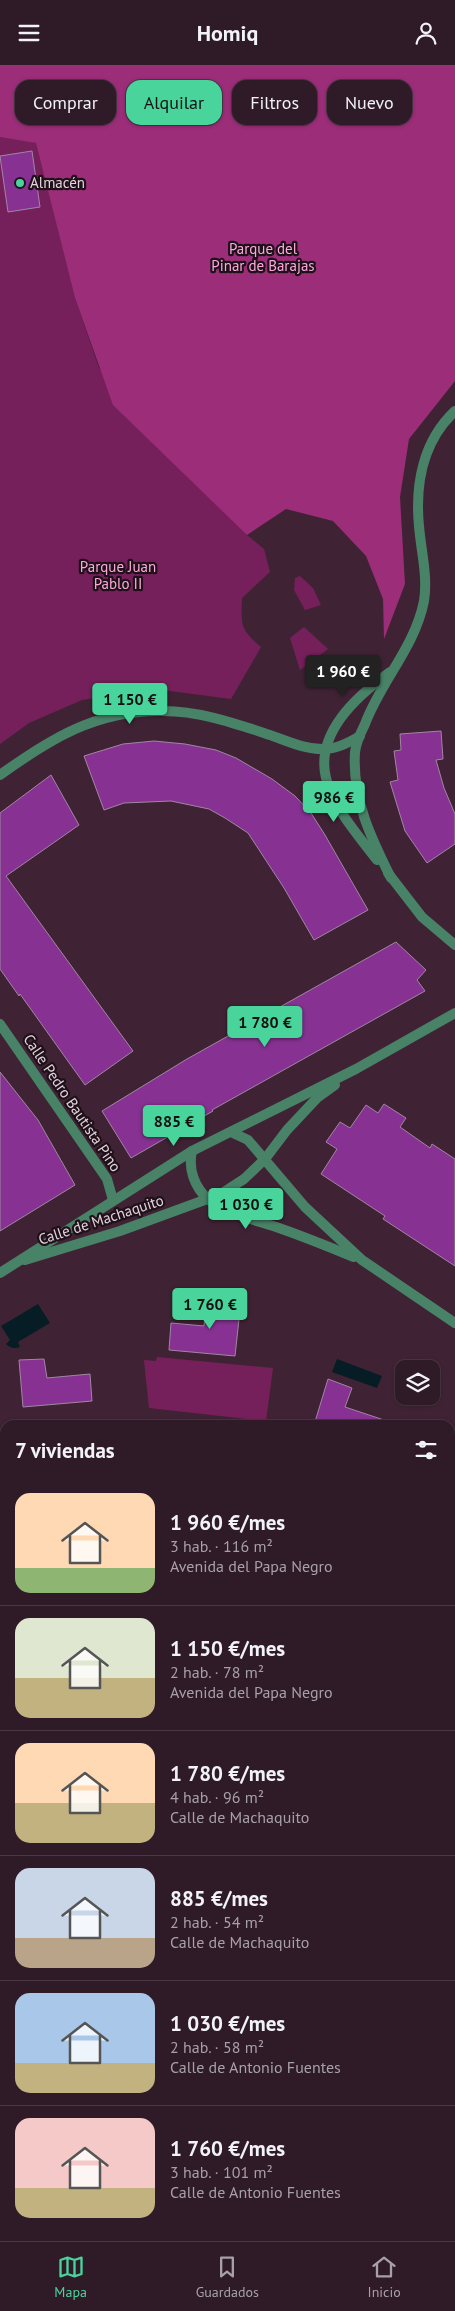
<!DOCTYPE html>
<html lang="es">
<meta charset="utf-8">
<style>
:root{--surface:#2f1a27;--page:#37232f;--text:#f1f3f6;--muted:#a7a1a7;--line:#4a3844;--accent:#49d49c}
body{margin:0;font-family:"PT Sans",sans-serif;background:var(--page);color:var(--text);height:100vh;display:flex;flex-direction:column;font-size:19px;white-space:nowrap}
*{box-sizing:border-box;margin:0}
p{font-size:16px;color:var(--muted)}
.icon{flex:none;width:28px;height:28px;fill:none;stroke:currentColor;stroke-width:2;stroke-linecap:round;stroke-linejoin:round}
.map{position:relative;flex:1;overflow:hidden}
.panel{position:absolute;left:0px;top:1355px;width:455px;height:821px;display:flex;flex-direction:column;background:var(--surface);border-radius:15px 15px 0 0;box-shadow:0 1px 4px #0004,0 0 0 1px var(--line)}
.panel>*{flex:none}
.guide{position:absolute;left:15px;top:15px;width:425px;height:45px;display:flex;gap:10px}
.buttons{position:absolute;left:395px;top:1295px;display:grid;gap:10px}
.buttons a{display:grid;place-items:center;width:45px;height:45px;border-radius:10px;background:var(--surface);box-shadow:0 1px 4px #0004,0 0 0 1px var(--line);font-size:25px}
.price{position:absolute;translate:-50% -42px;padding:0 11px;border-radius:5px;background:var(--accent);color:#111;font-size:16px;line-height:32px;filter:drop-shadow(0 1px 2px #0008)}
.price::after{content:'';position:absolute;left:50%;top:30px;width:15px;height:11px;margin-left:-8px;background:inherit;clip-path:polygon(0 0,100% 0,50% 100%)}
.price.on{background:#222;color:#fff}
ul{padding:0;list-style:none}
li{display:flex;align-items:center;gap:15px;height:125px;padding:0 15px}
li+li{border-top:1px solid var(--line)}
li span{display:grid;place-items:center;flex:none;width:140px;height:100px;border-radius:15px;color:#555}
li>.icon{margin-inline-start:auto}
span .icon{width:60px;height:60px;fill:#fffc;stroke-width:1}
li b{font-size:21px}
h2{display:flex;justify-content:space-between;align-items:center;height:60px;padding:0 15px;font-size:21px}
.tag{padding:0 18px;border-radius:15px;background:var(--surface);box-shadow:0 1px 4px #0004,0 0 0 1px var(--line);font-size:18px;line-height:45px}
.tag.on{background:var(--accent);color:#111}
header{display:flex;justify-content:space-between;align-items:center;height:65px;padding:0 15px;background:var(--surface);font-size:22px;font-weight:800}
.dock{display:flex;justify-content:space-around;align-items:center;height:70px;border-top:1px solid var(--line);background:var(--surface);font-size:14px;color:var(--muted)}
.dock a{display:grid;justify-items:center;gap:2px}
.dock .on{color:var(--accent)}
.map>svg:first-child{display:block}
.green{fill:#76205b}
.forest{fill:#9b2d79}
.water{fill:#061d25}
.building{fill:#873292;stroke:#a086a3}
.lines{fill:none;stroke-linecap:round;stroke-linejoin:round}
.minor{stroke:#488368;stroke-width:10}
.poi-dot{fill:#49d49c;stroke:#1e1119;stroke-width:2}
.labels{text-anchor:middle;stroke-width:4.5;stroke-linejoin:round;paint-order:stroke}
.poi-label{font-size:15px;fill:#e5d2dd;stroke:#1e1119;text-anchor:start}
.park-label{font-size:15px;fill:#fea9dc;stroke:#1e1119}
.street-label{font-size:15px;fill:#e5d2dd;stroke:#1e1119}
</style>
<header><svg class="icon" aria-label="menu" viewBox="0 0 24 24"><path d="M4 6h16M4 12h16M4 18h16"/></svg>Homiq<svg class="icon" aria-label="person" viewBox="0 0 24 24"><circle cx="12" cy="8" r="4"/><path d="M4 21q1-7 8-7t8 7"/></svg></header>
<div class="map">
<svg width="455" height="2176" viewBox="0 0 455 2176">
<rect width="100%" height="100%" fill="#3f2334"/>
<g class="green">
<path d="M 0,72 L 36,77 L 75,233 L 99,303 L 247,470 L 264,484 L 270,507 L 242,533 C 241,560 240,564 261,582 L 231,634 L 155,624 L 82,635 L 29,658 L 0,679 Z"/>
<path d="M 300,511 L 313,523 L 321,540 L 305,545 L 294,525 L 295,513 Z"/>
<path d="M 304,562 L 328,584 L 300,605 L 290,573 Z"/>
<path d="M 157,1292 L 273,1303 L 266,1356 L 149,1343 L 144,1295 L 156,1296 Z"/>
</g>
<path class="forest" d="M 0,0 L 455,0 L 455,316 L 409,374 L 400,432 L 405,519 L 384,574 L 383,534 L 366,491 L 333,456 L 286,444 L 247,470 L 113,340 L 75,233 L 36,78 L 0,72 Z"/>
<g class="water">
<path d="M 38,1239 L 50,1258 L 18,1277 L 20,1282 C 15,1284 10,1283 6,1279 L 10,1275 L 1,1261 Z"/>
<path d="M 337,1294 L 382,1311 L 377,1323 L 332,1307 Z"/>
</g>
<g class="building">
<path d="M 32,86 L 40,142 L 8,147 L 0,91 Z"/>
<path d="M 441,666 L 443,694 L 436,695 L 444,723 L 455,749 L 455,779 L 427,798 L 405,766 L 390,717 L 398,715 L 394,686 L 401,685 L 400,669 Z"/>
<path d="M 154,676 L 185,679 L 216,685 L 236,693 L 272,714 L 295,731 L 311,748 L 325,770 L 368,845 L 314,875 L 284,823 L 248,768 L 225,753 L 209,744 L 171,736 L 124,738 L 104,745 L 84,691 L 123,679 Z"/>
<path d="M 51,710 L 79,760 L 6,811 L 133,986 L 85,1020 L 20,929 L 19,931 L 0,904 L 0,748 Z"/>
<path d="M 396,877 L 426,905 L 417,915 L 425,926 L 212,1045 L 213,1046 L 131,1093 L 102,1046 L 187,994 Z"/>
<path d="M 0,1007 L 38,1055 L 75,1120 L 0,1166 Z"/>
<path d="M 384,1039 L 406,1053 L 400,1062 L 430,1083 L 432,1079 L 455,1094 L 455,1201 L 383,1154 L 385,1151 L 321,1109 L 337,1084 L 326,1077 L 340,1057 L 350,1063 L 366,1040 L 378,1048 Z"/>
<path d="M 207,1233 L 241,1236 L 235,1291 L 169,1285 L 171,1258 L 204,1261 Z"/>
<path d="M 44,1294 L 47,1313 L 90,1309 L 92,1336 L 23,1342 L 19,1295 Z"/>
<path d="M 328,1314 L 352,1323 L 345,1342 L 387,1356 L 386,1360 L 314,1360 Z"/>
</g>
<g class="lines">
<g class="minor">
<path d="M 0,710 C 50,674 95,646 159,646 C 197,645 234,658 270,670 C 287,676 306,685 325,684 C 337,684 350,677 360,671"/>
<path d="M 377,795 C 358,770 334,744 326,713 C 315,668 357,631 390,607"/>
<path d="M 388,808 L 422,852 L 455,880"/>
<path d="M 391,813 C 371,773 352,734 355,687 C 356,678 361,667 365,659 C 381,616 415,582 424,536 C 428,511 421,486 419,461 C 415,419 423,376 455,346"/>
<path d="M 0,959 L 107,1114 L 113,1135"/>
<path d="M 231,1067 L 248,1075 L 305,1142 L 362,1195 L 455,1258"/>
<path d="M 192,1086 C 188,1103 194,1122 208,1134 C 223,1148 259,1156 279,1163 C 305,1172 329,1182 354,1192"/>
<path d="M 25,1195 L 120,1166 L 221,1129 L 244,1114 L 265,1094 L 287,1065 L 317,1033 L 335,1020"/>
<path d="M 0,1208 L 192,1086 L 356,1004 L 455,948"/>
<path d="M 0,1714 L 5,1712"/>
<path d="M 450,1774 L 455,1779"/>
<path d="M 0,1981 L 5,1986"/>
<path d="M 450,2057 L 455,2060"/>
<path d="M 215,2171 L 221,2176"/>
</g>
</g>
<circle class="poi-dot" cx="20" cy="118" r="5"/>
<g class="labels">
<g class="poi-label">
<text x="30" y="123">Almacén</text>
</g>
<g class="park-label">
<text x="263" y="189">Parque del<tspan x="263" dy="17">Pinar de Barajas</tspan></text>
<text x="118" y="507">Parque Juan<tspan x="118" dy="17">Pablo II</tspan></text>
</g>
<g class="street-label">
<text transform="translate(72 1038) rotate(56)" y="5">Calle Pedro Bautista Pino</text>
<text transform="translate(101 1155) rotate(-18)" y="5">Calle de Machaquito</text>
</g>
</g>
</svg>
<div class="buttons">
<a><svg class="icon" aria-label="layers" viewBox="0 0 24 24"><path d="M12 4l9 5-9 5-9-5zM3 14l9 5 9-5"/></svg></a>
</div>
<b class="price on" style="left:343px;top:632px">1 960 €</b>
<b class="price" style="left:130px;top:660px">1 150 €</b>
<b class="price" style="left:334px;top:758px">986 €</b>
<b class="price" style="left:265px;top:983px">1 780 €</b>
<b class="price" style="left:174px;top:1082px">885 €</b>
<b class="price" style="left:246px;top:1165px">1 030 €</b>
<b class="price" style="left:210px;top:1265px">1 760 €</b>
<div class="guide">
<a class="tag">Comprar</a>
<a class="tag on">Alquilar</a>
<a class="tag">Filtros</a>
<a class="tag">Nuevo</a>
</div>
<section class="panel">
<h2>7 viviendas<svg class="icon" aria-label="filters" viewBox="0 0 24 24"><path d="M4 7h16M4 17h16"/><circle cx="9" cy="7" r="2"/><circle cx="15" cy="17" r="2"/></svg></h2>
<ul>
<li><span style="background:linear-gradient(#ffd9b3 75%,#8fb573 0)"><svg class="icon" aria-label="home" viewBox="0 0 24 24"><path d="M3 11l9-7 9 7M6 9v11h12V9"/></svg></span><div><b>1 960 €/mes</b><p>3 hab. · 116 m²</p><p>Avenida del Papa Negro</p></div></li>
<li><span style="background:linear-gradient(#dfe7d0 60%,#c2b280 0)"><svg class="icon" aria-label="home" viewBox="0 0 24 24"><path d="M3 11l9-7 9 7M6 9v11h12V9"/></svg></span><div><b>1 150 €/mes</b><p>2 hab. · 78 m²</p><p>Avenida del Papa Negro</p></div></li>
<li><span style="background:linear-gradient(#ffd9b3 60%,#c2b280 0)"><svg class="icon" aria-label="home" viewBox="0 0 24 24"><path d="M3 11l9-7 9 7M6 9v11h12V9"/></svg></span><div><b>1 780 €/mes</b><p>4 hab. · 96 m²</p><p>Calle de Machaquito</p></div></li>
<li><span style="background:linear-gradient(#c9d6e8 70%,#b9a48a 0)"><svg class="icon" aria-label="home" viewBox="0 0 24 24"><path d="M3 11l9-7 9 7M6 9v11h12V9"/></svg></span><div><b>885 €/mes</b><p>2 hab. · 54 m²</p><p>Calle de Machaquito</p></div></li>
<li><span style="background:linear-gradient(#a9c7e8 70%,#c2b280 0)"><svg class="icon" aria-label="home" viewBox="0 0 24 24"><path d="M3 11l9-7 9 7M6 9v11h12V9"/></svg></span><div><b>1 030 €/mes</b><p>2 hab. · 58 m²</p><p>Calle de Antonio Fuentes</p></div></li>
<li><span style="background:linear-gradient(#f6c9c9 70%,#c2b280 0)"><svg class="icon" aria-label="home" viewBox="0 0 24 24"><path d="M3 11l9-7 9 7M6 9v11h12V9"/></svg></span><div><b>1 760 €/mes</b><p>3 hab. · 101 m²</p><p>Calle de Antonio Fuentes</p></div></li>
</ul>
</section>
</div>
<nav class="dock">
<a class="on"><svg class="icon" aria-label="map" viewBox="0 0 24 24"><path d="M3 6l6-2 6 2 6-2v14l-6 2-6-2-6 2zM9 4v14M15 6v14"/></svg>Mapa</a>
<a><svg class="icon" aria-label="saved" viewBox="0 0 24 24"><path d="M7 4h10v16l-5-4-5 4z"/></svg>Guardados</a>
<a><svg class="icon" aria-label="home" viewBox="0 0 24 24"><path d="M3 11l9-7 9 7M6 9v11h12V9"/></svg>Inicio</a>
</nav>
